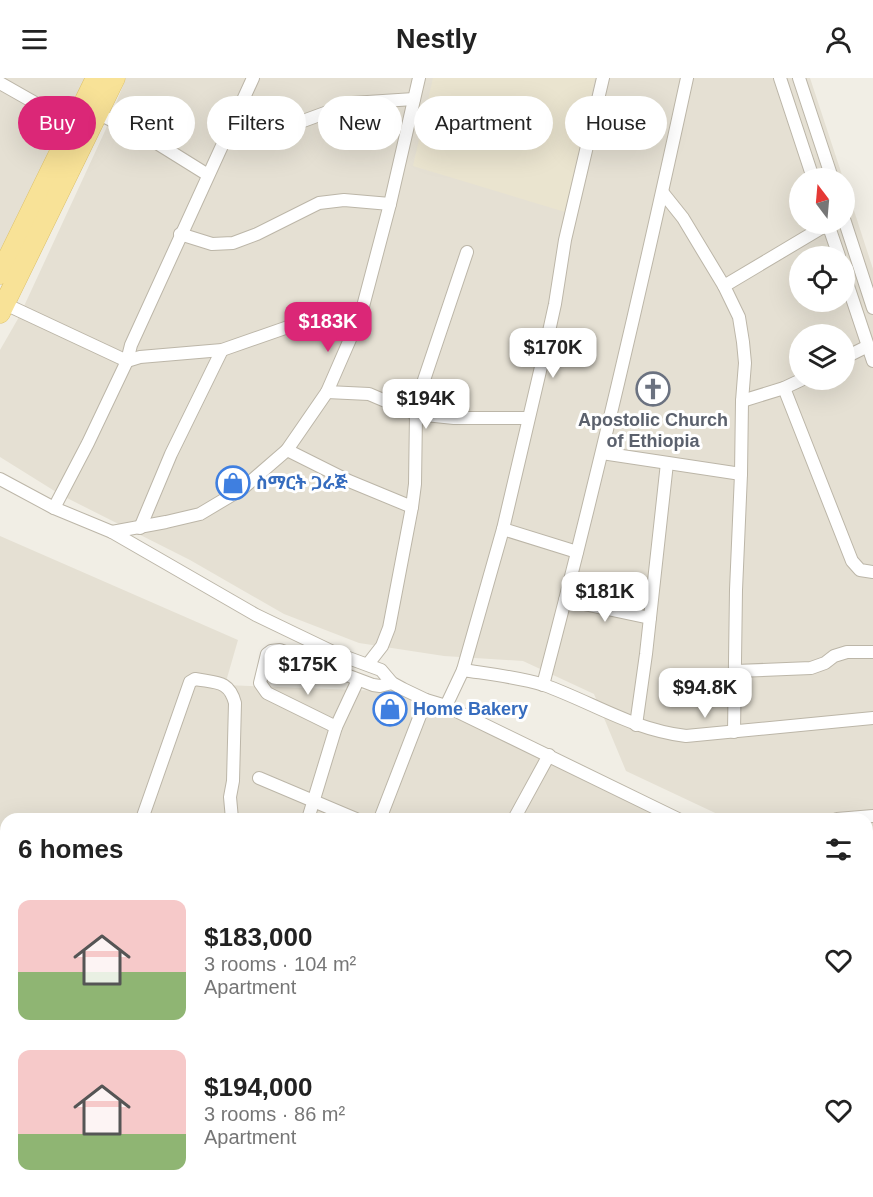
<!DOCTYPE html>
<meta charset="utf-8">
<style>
:root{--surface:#fff;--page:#f2f2f2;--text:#222;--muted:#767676;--accent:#db2777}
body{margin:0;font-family:Arial,"Noto Sans Ethiopic",sans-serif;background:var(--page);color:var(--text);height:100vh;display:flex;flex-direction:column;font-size:22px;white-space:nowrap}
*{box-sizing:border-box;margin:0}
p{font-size:20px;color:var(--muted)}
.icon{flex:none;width:33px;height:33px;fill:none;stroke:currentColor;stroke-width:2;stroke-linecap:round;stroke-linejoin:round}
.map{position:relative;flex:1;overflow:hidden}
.details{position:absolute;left:0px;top:735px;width:873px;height:384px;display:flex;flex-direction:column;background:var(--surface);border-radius:18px 18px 0 0;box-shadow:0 6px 24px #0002}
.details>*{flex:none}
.guide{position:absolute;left:18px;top:18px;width:837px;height:54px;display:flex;gap:12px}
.needle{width:39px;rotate:344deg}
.controls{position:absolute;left:789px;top:90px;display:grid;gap:12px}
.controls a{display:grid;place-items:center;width:66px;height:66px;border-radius:50%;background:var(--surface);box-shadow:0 6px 24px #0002;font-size:30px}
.price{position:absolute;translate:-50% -51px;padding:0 14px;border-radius:12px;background:#fff;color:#222;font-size:20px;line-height:39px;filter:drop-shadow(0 2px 3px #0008)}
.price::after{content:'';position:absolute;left:50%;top:36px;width:18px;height:14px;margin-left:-9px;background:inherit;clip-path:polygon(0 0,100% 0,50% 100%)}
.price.selected{background:var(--accent);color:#fff}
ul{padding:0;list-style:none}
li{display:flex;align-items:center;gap:18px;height:150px;padding:0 18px}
li span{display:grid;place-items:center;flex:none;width:168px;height:120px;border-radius:12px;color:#555}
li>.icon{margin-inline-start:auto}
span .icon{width:72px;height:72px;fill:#fffc;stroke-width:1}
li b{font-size:26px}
h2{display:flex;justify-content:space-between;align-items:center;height:72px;padding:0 18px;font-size:26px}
.chip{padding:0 21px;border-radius:27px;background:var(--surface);box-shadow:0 6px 24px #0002;font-size:21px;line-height:54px}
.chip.selected{background:var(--accent);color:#fff}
header{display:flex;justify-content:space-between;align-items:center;height:78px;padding:0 18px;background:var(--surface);font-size:27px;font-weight:700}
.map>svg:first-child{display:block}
.residential{fill:#e5e0d3;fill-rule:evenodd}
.education{fill:#eae4cf}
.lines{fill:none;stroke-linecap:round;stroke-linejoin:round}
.street-casing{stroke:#bcb6a8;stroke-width:14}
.primary-casing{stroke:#dcc068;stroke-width:21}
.street{stroke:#fff;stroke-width:12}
.primary{stroke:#f8e297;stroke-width:20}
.labels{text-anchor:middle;stroke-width:6;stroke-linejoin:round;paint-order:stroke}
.worship-label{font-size:18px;font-weight:bold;fill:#5b616d;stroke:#fff}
.shop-label{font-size:18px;font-weight:bold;fill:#366cbe;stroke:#fff;text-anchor:start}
</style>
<header><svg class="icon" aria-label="menu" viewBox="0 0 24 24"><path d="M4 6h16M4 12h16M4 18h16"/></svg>Nestly<svg class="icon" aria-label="person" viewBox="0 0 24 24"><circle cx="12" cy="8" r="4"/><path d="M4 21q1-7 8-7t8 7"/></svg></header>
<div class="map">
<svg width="873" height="1119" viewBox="0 0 873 1119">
<rect width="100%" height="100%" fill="#f1eee5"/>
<g class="residential">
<path d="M 0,0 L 89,0 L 0,183 Z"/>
<path d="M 126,0 L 810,0 L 843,100 L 800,100 L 800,146 L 844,146 L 845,105 L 873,191 L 873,809 L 867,806 L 867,741 L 728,741 L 626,693 L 594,616 L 523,583 L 444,578 L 359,565 L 284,536 L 190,482 L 61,417 L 0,379 L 0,272 L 19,239 L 105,53 ZM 800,178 L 844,178 L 844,224 L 800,224 ZM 800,256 L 844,256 L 844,302 L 800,302 Z"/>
<path d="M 0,458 L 238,562 L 225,607 L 407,614 L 668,741 L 6,741 L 6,1113 L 867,1113 L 867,838 L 873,841 L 873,1119 L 0,1119 Z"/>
</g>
<path class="education" d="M 433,0 L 595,0 L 565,134 L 413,88 Z"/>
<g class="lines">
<defs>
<g id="street">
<path d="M 780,0 L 813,100"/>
<path d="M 799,0 L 832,100"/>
<path d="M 0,5 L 74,47"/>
<path d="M 99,36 L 155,64 L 208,97"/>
<path d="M 228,55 L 247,56 L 276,53 L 352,25 L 414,21"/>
<path d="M 663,115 L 683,140 L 724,208 L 739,239 L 743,264 L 745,285 L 742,323 L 741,396 L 736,512 L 734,654"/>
<path d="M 844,141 L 873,230"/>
<path d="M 180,156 L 212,166 L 233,165 L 257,156 L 319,125 L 344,122 L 390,126"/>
<path d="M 844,196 L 873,283"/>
<path d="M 724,208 L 828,146 L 839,178"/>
<path d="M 5,226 L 127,283 L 140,279 L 222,272 L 311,241 L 361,236"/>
<path d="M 844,280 L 868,268"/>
<path d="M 784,310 L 852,483 L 860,492 L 873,494"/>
<path d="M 327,314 L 369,316 L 416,336 L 454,340 L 528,340"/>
<path d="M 742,323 L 784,310 L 801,302"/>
<path d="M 287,372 L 349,403 L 412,429"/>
<path d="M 602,375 L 741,396"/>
<path d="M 0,401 L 54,430 L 112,454 L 256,537 L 335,575 L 381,592 L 392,605 L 403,611 L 426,622 L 446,628 L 678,741"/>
<path d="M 54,430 L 88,365 L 127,283 L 131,267 L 253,0"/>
<path d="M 140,450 L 171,376 L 222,272"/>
<path d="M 503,451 L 577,474"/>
<path d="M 112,454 L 166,444 L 200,436 L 242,411 L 287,372 L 327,314 L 361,236 L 390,126 L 419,0"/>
<path d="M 565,522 L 650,540"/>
<path d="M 368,586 L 382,568 L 389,550 L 412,429 L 415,406 L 416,336 L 423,305 L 467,174"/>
<path d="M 463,592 L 503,451 L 544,276 L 555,226 L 565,162 L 603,0"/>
<path d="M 736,593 L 811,590 L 825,585 L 834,578 L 847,574 L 873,574"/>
<path d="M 543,607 C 596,406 643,203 687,0"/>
<path d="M 446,628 L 463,592 C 489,596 518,599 544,607 C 594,625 631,651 686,658 L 873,640"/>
<path d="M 636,647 L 646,576 L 667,385"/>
<path d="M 336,649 L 267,615 L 260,605 L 267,576 L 271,573 L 280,572 L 373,607 L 380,608 L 392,605"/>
<path d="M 259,700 L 356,741"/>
<path d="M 142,741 L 190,604 L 195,601 C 216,605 229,602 235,625 L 233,703 L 230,719 L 232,741"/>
<path d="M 308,741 L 336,649 L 358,602"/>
<path d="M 380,741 L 426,622"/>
<path d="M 514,741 L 549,677"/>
<path d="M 837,741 L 873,738"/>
<path d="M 867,837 L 873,840"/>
<path d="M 867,920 L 873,924"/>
<path d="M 867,988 L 873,977"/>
<path d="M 867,996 L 873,999"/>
<path d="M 0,1005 L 6,1010"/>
<path d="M 867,1080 L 873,1086"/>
<path d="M 142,1113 L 149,1119"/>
<path d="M 236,1113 L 239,1119"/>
<path d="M 336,1113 L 337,1119"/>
<path d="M 394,1113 L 396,1119"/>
<path d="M 588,1113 L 590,1119"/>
<path d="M 701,1113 L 707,1119"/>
<path d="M 803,1113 L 809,1119"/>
<path d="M 81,1119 L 85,1113"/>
<path d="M 491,1119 L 497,1113"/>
<path d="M 633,1119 L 639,1113"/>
</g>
<g id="primary">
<path d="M 0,196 L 96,0"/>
<path d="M 0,235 L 115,0"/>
</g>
</defs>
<use href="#street" class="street-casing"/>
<use href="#primary" class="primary-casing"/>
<use href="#street" class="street"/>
<use href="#primary" class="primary"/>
</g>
<defs>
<symbol id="church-ring" viewBox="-11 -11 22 22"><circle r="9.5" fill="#fff" stroke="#6b7280" stroke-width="1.5"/><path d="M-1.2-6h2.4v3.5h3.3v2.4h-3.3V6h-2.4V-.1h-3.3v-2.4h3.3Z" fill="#6b7280"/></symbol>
<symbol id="shop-ring" viewBox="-11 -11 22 22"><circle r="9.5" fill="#fff" stroke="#3f7fe0" stroke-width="1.5"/><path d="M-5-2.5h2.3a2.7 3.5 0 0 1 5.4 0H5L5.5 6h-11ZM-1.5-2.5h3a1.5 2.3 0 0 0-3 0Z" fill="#3f7fe0"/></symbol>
</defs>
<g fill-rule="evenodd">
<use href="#church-ring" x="634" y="292" width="38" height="38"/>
<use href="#shop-ring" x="214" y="386" width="38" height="38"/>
<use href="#shop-ring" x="371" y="612" width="38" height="38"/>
</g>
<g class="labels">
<g class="worship-label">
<text x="653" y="348">Apostolic Church<tspan x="653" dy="21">of Ethiopia</tspan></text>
</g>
<g class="shop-label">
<text x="256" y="411">ስማርት ጋራጅ</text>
<text x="413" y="637">Home Bakery</text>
</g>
</g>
</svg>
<div class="controls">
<a><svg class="needle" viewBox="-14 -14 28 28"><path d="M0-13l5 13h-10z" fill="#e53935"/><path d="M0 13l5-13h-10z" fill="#767676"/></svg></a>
<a><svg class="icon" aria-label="locate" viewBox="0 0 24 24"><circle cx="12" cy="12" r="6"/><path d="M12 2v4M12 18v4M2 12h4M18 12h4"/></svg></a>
<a><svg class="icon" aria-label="layers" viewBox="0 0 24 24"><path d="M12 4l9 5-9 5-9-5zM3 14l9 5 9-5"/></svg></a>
</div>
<b class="price selected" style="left:328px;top:275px">$183K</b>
<b class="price" style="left:553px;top:301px">$170K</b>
<b class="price" style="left:426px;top:352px">$194K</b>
<b class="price" style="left:605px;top:545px">$181K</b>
<b class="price" style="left:308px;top:618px">$175K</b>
<b class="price" style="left:705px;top:641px">$94.8K</b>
<div class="guide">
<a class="chip selected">Buy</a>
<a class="chip">Rent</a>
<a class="chip">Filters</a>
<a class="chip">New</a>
<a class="chip">Apartment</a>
<a class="chip">House</a>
</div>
<section class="details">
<h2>6 homes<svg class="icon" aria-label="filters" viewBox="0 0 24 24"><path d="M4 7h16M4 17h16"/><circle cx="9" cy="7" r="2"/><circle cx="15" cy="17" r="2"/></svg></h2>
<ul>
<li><span style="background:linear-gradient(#f6c9c9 60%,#8fb573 0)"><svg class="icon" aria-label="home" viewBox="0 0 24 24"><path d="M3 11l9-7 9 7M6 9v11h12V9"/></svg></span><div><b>$183,000</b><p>3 rooms · 104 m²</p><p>Apartment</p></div><svg class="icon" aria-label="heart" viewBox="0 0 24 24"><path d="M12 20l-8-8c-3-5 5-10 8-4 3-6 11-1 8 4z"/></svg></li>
<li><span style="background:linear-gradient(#f6c9c9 70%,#8fb573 0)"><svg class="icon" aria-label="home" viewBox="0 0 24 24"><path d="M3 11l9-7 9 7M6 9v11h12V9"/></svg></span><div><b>$194,000</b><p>3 rooms · 86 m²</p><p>Apartment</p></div><svg class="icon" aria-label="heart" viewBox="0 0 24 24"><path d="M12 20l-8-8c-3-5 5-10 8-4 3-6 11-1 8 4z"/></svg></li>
</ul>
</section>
</div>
